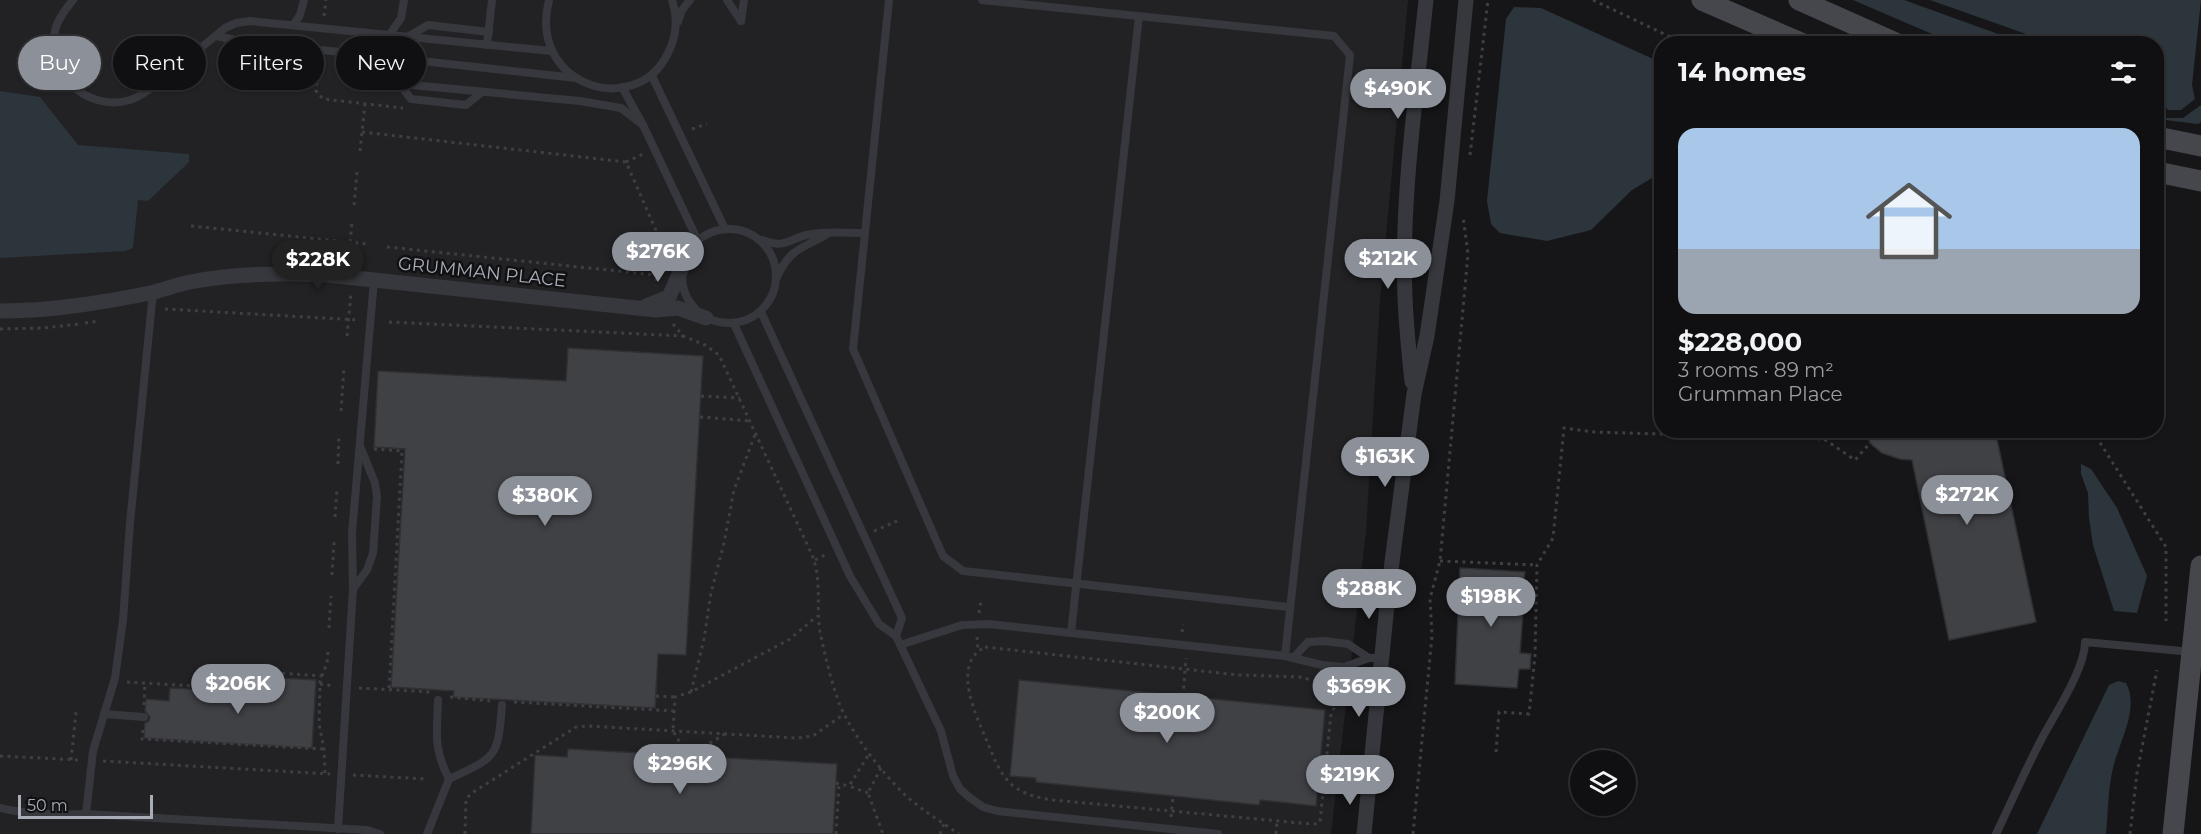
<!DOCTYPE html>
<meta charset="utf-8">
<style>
:root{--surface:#101012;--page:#1e1e20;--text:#f1f3f6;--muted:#9c9d9f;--line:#303032;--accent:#8c9099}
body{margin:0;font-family:Montserrat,sans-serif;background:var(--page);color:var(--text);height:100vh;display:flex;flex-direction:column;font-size:22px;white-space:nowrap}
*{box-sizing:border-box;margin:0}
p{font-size:20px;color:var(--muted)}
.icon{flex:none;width:33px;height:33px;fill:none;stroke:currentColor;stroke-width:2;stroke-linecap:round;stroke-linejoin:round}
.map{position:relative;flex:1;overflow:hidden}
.drawer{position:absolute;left:1654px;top:36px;width:510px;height:402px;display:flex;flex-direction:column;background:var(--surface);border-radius:24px;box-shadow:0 2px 4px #0004,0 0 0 2px var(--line)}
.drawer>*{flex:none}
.hud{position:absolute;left:18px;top:36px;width:570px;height:54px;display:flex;gap:12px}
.controls{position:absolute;left:1570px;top:750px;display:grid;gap:12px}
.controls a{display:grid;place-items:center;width:66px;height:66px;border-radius:50%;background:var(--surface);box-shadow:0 2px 4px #0004,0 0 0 2px var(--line);font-size:30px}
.scale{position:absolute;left:18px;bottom:15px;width:135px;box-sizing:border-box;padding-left:6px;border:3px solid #a8adb8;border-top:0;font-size:16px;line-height:21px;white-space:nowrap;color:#a8adb8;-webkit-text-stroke:4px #111113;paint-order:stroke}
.price{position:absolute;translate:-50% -51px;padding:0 14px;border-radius:21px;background:var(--accent);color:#fff;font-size:20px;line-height:39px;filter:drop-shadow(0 2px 3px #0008)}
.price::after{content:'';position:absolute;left:50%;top:36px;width:18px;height:14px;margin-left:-9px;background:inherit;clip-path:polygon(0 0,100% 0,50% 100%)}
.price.selected{background:#222;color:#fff}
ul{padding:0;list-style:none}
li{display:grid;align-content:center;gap:12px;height:318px;padding:0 24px}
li+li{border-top:2px solid var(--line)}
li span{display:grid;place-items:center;height:186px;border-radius:18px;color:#555}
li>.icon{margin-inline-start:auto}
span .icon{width:108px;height:108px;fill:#fffc;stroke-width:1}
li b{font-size:26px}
h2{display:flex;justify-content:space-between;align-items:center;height:72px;padding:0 24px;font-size:26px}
.chip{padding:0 21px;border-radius:27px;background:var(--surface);box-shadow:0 2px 4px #0004,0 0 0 2px var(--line);font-size:21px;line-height:54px}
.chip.selected{background:var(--accent);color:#fff}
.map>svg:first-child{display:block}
.built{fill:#222225}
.water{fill:#2c353c}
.building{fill:#404145;stroke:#303034;stroke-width:1.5}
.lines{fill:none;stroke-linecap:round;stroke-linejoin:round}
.path{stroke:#3d3f44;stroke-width:3;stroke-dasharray:3 4.5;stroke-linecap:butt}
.service{stroke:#37383d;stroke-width:8}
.minor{stroke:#37383d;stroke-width:15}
.secondary{stroke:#45474d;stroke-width:21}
.labels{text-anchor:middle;stroke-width:5;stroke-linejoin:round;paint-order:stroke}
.street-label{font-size:18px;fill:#a8adb8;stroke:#111113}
</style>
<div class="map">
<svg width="2201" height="834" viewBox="0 0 2201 834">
<rect width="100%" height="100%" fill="#161618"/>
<path class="built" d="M 0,0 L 1408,0 L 1380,301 L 1366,531 L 1331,834 L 0,834 Z"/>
<g class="water">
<path d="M 1853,0 L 1904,0 L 2023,43 L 1953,43 Z"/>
<path d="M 1930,0 L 2201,0 L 2192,85 L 2195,99 L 2181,110 L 2168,110 L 2157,95 L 2157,44 L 2032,43 L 2029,35 Z"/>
<path d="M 1514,7 L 1541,8 L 1662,63 L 1662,172 L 1632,190 L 1591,230 L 1547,241 L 1500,233 L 1491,224 L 1487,201 L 1506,19 Z"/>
<path d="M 0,91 L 40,97 L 78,145 L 189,154 L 189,162 L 148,201 L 138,200 L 133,248 L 125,251 L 0,258 Z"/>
<path d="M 2201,105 L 2201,122 L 2198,124 L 2157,119 L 2157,109 L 2163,118 L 2183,118 Z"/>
<path d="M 2081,464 L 2091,469 L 2117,508 L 2147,576 L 2137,613 L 2114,611 L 2093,545 L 2089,518 L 2088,493 L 2081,474 Z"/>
<path d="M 2118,681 L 2126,683 C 2140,708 2119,742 2113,768 C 2108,789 2108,813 2106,834 L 2037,834 L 2109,685 Z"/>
</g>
<g class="building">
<path d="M 568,348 L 703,356 L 686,655 L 658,654 L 655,708 L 453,697 L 454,691 L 391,687 L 405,449 L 374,447 L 378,371 L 566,381 Z"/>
<path d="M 1865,430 L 1995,430 L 2036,622 L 1949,640 L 1912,460 L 1900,459 L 1882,453 L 1870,443 Z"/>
<path d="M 1460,568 L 1525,572 L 1522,593 L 1530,597 L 1529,603 L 1523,612 L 1520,653 L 1531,654 L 1530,669 L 1519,669 L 1517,688 L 1455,684 Z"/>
<path d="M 265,677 L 316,680 L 312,748 L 144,738 L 145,723 L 149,721 L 150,717 L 145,711 L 146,699 L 169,701 L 170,688 L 264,693 Z"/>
<path d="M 1019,680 L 1325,710 L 1316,806 L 1260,800 L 1259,805 L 1173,796 L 1036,782 L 1036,778 L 1010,776 Z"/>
<path d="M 568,749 L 837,764 L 833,834 L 531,834 L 535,755 L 567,757 Z"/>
</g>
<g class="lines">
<g class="path">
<path d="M 1593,0 L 1685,44"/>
<path d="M 324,16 L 326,0"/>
<path d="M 319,60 L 316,91 L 323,99 L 403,108"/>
<path d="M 692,129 L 707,124"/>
<path d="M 362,132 L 626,162 L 662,244 L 657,264 L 656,286"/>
<path d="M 360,151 L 365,104"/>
<path d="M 1470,155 L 1488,0"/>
<path d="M 626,162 L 643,154"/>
<path d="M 354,205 L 357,172"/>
<path d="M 191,226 L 368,244"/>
<path d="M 350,242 L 352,223"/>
<path d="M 387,247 L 656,275"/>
<path d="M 355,262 L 357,243"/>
<path d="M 165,309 L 359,320"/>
<path d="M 389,322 L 683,336"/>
<path d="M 85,323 L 99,321"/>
<path d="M 673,324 L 683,336 L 705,345 L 719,355 L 812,555 C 822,579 816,606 820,632 C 825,655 834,696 845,716 C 860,744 881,771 903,793 C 920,809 940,821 959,834"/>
<path d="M 0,329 L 43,328 L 79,324"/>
<path d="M 347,336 L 351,293"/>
<path d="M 701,396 L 740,398"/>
<path d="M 341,411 L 344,367"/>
<path d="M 700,417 L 751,421"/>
<path d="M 2092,430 L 2166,547 L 2166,621"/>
<path d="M 374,449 L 402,451 L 389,689"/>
<path d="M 338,464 L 339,434"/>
<path d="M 335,517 L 337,488"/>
<path d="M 874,531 L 897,521"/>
<path d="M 815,560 L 827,554"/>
<path d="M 1440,561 L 1537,565"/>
<path d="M 332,575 L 334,542"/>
<path d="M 979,613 L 981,601"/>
<path d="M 329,628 L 331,596"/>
<path d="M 1182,632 L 1183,624"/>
<path d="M 977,637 L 978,650"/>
<path d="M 985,647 L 1238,675 L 1300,677 L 1333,686 L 1338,693 L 1339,699 L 1331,714 L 1320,822 L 1317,824 L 1311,824 L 1053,800 C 1037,798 1022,794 1010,783 C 998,771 993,755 986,739 C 976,715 951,664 985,647 Z"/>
<path d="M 127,682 L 261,690 L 262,672 L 322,676"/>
<path d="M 320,684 L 334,686"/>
<path d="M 359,688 L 430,692"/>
<path d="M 691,692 L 704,639 L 711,593 L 724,543 L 734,490 L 756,432"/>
<path d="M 656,696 L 675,697"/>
<path d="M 1183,696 L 1186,658"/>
<path d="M 450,697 L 490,701"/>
<path d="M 514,702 L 674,711"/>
<path d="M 144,705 L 145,683"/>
<path d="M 143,730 L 142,739 L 324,749"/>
<path d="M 725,734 L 688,756 L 673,731 L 675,697 L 691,692 L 790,639 L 817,616"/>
<path d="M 1496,752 L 1499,712 L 1529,714 L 1535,656 L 1537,565 L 1553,538 L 1564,428 L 1594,432 L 1824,439 L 1855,460 L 1870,443"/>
<path d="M 0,756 L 80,760"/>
<path d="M 71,760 L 76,712"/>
<path d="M 103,761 L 330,774"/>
<path d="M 881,768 L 868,793 L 883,834"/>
<path d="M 325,773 L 324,749 L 319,724 L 320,681 L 327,663 L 328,651"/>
<path d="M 353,775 L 426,779"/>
<path d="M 836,783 L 849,786"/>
<path d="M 868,793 L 849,786 L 869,754"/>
<path d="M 1171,817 L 1173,796"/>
<path d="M 465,834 L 466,799 L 472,793 L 576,727 L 588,726 L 797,738 L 813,736 L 844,714"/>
<path d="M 836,834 L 839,784"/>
<path d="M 940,834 L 944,824"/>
<path d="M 1276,834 L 1277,821"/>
<path d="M 1413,834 L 1432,636 L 1430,599 L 1440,561 L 1468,254 L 1463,216"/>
<path d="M 2130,834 L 2137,773 L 2157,670"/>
</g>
<g class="service">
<path d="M 73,0 C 66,9 59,17 56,27 C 43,71 86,113 130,100 C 137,98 144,93 150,89 L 225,28 L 236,23 L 250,21 L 551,51"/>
<path d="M 549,0 C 527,86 636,120 668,53 C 677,36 678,19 672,0"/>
<path d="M 727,0 L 741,21"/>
<path d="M 889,0 L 853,349 L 943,556 L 963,571 L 1289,607"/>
<path d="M 982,0 L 1334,36 L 1350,55 L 1285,656"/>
<path d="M 1139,16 L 1071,633 L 1285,656 L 1322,665 L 1344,667 L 1369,658 L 1381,658"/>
<path d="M 741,21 L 744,0"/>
<path d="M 678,22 L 682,10 L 690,0"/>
<path d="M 294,24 L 300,15 L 304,0"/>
<path d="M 390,34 L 401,18 L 404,0"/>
<path d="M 216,36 L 240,41 L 576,78"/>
<path d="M 409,36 L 428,25 L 489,32"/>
<path d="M 487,45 L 492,0"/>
<path d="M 379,57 L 411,99 L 466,105 L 482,92"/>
<path d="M 652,76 L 725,229"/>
<path d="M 401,84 L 580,101 L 621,108 L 643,125"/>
<path d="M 622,87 L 643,125 L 698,241"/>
<circle cx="729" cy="276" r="47"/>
<path d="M 762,240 C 788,250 789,237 812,234 C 829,231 848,233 865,233"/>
<path d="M 777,277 C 790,248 802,249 827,234"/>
<path d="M 761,312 L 902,618 L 896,636"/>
<path d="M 734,324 L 850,576 L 879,624 L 896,636 L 941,731 L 953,776 L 960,789 L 969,797 L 983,807 L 997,811 L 1218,834"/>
<path d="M 353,589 L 367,570 L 373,553 L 377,497 L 375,483 L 360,446"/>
<path d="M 900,645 L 962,625 L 989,624 L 1071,633"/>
<path d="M 1294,657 L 1308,642 L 1324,641 L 1348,644 L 1369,658"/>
<path d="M 438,700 C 437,733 433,748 449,779"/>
<path d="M 104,714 L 144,717"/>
<path d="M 0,808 C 28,815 57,815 86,814 L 367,830 L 380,834"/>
<path d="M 86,814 L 93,751 L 115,678 L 123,620 L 130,523 L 153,292"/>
<path d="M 338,829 L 353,589 L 352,533 L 374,280"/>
<path d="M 427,834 L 449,779 C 497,757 498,757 502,705"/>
<path d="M 1996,834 C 2010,805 2023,775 2038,746 C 2051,719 2085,671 2085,642 L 2192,652"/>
</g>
<g class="minor">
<path d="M 646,306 L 669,297 L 683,265"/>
<path d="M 0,311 C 51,311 100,303 150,293 C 163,290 176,285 190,282 C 235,273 281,273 327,275 L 656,310 L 678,308 L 706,318"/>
<path d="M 1412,382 C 1409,354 1406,325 1405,296 C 1401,198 1416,98 1426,0"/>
<path d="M 1364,834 L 1389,585 L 1414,394 L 1427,336 L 1447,201 L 1466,0"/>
</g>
<g class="secondary">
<path d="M 1702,0 L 1803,44"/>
<path d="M 1799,0 L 1898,44"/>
<path d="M 2157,137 L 2201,146"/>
<path d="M 2157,172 L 2201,181"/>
<path d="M 2173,834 L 2201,566"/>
</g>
</g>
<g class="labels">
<g class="street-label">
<text transform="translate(482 272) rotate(6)" y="6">GRUMMAN PLACE</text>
</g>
</g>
</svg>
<div class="controls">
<a><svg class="icon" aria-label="layers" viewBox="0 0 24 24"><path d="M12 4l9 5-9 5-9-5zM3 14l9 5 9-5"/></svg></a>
</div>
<div class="scale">50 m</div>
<b class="price" style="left:1398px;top:120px">$490K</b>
<b class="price" style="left:658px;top:283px">$276K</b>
<b class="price" style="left:1388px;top:290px">$212K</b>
<b class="price selected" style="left:318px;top:291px">$228K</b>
<b class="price" style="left:1385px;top:488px">$163K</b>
<b class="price" style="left:1967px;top:526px">$272K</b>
<b class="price" style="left:545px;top:527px">$380K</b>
<b class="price" style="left:1369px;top:620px">$288K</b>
<b class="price" style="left:1491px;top:628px">$198K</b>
<b class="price" style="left:238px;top:715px">$206K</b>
<b class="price" style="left:1359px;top:718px">$369K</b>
<b class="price" style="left:1167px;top:744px">$200K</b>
<b class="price" style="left:680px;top:795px">$296K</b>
<b class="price" style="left:1350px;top:806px">$219K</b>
<div class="hud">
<a class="chip selected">Buy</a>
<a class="chip">Rent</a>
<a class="chip">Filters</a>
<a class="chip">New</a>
</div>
<section class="drawer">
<h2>14 homes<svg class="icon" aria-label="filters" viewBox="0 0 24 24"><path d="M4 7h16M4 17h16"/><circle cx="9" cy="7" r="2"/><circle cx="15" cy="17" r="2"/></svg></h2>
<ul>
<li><span style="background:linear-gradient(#a9c7e8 65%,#9aa5b1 0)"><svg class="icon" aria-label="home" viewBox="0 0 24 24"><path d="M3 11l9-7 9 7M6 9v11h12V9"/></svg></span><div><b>$228,000</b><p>3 rooms · 89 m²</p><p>Grumman Place</p></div></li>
</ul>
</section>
</div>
